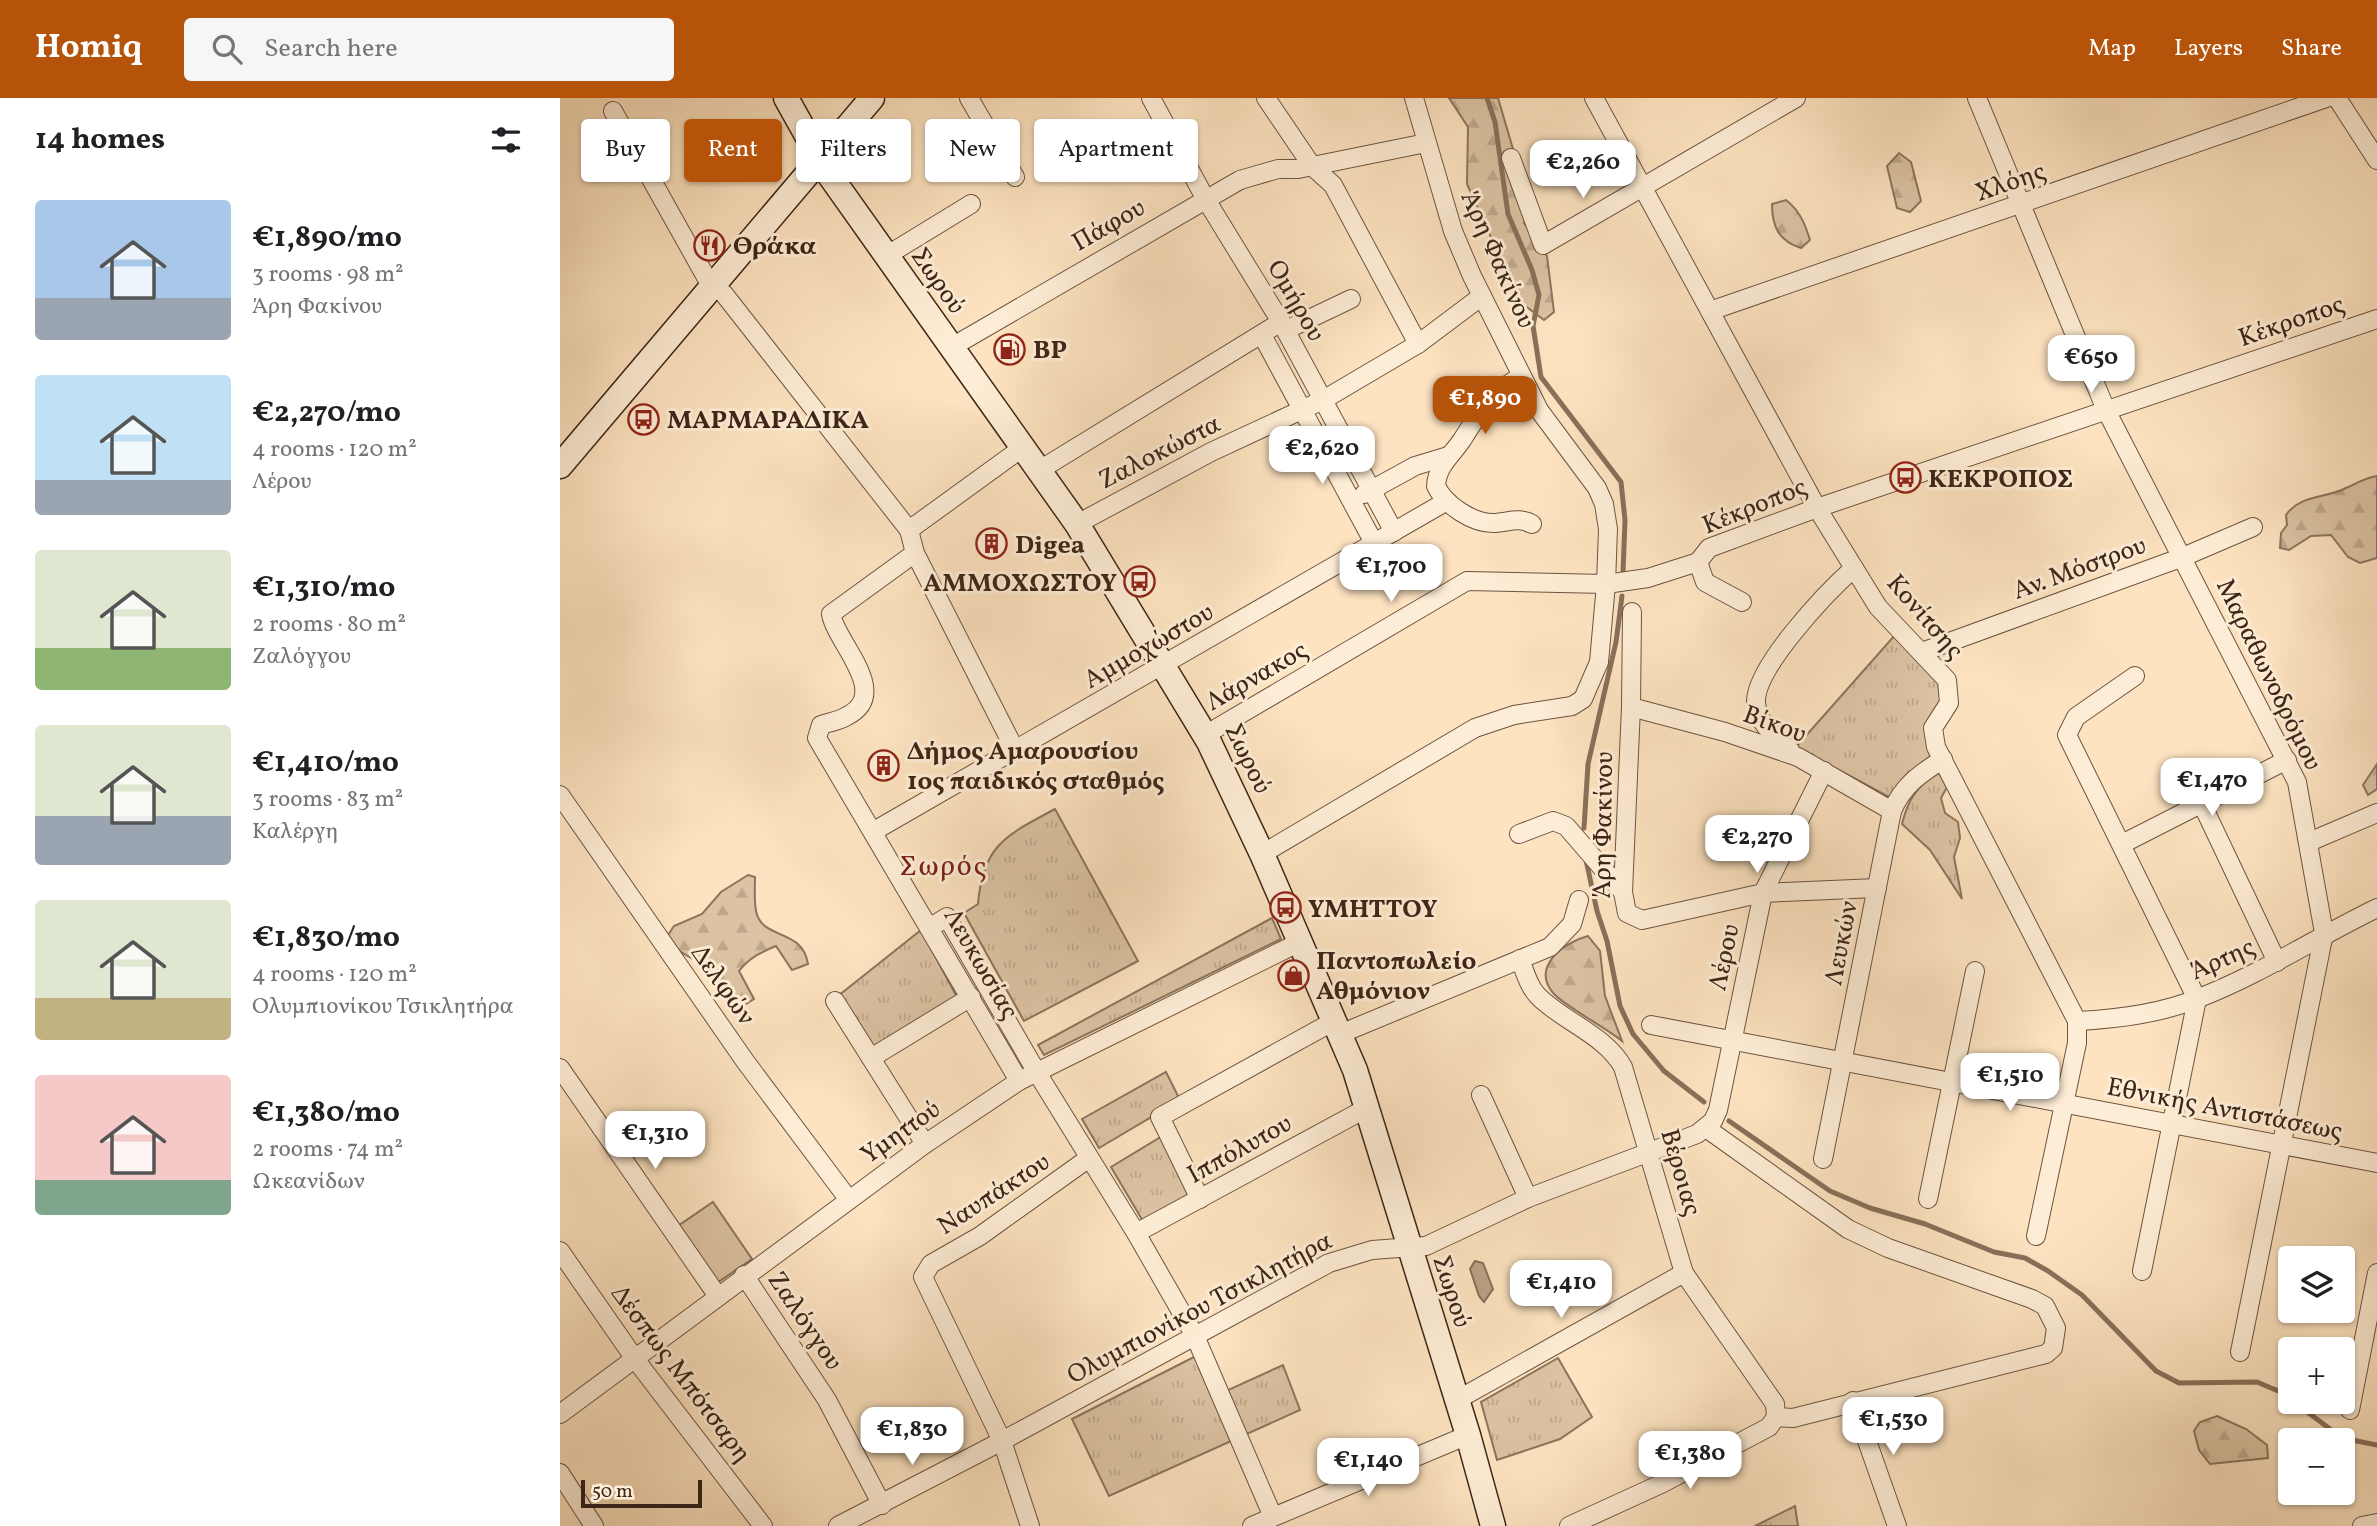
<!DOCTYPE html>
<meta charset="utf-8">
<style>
:root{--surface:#fff;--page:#f6f6f6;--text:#202124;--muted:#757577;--accent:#b45309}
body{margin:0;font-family:Vollkorn,serif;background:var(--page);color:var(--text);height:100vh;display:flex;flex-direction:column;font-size:26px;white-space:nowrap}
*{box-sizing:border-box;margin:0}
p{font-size:23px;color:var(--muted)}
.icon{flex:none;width:38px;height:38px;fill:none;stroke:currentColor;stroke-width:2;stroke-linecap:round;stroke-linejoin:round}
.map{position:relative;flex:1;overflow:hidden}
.drawer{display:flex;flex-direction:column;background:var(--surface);width:560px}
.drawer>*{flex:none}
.hud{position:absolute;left:21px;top:21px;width:665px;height:63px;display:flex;gap:14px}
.tools{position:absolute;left:1718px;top:1148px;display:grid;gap:14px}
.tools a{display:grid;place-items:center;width:77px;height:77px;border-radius:7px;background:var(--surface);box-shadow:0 2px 5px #0004;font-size:35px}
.scale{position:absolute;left:21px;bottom:18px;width:121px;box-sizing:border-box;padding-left:7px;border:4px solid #3d2517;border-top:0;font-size:19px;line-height:24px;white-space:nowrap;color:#3d2517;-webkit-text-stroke:5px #feedd6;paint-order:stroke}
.price{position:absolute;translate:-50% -60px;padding:0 16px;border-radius:14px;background:#fff;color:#222;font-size:23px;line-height:46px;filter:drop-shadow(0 2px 4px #0008)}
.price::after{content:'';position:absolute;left:50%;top:42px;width:21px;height:16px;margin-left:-10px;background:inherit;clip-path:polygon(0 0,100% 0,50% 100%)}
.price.selected{background:var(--accent);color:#fff}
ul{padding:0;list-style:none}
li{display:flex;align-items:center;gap:21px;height:175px;padding:0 35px}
li span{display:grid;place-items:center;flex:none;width:196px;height:140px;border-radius:7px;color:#555}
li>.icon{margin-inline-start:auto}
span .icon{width:84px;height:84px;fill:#fffc;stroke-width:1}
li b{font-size:30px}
h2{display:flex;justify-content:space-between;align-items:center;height:84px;padding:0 35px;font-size:30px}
.pill{padding:0 24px;border-radius:7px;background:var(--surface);box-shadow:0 2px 5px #0004;font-size:24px;line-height:63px}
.pill.selected{background:var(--accent);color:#fff}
header{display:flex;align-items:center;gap:42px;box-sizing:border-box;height:98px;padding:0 35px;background:var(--accent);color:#fff}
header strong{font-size:33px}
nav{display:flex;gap:38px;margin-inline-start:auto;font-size:24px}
.search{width:490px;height:63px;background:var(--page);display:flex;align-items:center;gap:18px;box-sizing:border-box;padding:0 24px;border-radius:7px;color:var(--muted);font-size:26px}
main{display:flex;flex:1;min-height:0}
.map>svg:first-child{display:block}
.grass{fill:url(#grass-tufts);stroke:#8c745d;stroke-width:2}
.forest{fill:url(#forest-firs);stroke:#8c745d;stroke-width:2}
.park{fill:#dcc3a3;stroke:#8c745d;stroke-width:2}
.water{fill:#bca287;stroke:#89705a;stroke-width:2}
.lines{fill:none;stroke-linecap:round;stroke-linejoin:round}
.stream{stroke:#89705a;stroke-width:5}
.street-casing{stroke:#6d5441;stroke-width:20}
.secondary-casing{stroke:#3d2517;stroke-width:27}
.street{stroke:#feedd6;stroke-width:18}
.secondary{stroke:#feedd6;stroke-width:24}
.labels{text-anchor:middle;stroke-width:6;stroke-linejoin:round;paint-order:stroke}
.street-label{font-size:26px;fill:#3d2517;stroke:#feedd6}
.poi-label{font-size:26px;font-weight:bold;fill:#3d2517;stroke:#feedd6;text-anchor:start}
.neighbourhood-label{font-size:28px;letter-spacing:2px;fill:#7a1f14;stroke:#feedd6}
</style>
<header>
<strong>Homiq</strong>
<div class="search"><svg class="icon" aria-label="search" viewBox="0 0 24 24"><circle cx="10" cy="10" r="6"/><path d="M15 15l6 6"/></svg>Search here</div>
<nav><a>Map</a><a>Layers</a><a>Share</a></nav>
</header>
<main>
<section class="drawer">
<h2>14 homes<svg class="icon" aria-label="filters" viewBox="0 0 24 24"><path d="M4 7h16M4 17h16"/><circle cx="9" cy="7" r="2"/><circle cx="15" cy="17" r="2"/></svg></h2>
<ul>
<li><span style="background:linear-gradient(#a9c7e8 70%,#9aa5b1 0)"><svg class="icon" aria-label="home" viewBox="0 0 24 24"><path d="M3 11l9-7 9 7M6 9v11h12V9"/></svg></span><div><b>€1,890/mo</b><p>3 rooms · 98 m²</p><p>Άρη Φακίνου</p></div></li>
<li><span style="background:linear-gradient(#bfe0f5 75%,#9aa5b1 0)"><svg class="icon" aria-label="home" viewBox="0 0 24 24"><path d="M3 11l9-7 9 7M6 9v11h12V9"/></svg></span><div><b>€2,270/mo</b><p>4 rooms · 120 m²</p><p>Λέρου</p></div></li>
<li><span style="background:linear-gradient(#dfe7d0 70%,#8fb573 0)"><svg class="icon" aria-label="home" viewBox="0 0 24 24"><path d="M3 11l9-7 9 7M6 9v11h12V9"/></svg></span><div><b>€1,310/mo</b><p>2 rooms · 80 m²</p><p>Ζαλόγγου</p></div></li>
<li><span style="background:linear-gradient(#dfe7d0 65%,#9aa5b1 0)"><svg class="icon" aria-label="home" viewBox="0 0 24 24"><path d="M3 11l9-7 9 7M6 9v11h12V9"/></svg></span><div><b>€1,410/mo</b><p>3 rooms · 83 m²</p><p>Καλέργη</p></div></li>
<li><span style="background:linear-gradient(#dfe7d0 70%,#c2b280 0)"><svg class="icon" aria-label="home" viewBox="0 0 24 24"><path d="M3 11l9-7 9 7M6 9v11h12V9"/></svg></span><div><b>€1,830/mo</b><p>4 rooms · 120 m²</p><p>Ολυμπιονίκου Τσικλητήρα</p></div></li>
<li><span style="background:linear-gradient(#f6c9c9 75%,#7fa58c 0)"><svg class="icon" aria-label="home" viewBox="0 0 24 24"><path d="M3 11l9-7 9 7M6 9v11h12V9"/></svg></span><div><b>€1,380/mo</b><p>2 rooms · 74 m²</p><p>Ωκεανίδων</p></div></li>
</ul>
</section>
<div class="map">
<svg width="1817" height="1428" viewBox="0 0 1817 1428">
<defs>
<pattern id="grass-tufts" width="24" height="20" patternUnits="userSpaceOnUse" patternTransform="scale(1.75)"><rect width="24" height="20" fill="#dcc3a3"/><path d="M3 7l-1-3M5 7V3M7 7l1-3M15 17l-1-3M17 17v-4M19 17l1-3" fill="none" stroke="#bea78c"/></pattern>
<pattern id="forest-firs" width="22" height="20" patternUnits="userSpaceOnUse" patternTransform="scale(1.75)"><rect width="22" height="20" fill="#dcc3a3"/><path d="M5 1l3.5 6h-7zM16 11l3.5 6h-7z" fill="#bea78c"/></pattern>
</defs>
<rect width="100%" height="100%" fill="#fde3c0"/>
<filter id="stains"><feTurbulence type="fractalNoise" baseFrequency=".00286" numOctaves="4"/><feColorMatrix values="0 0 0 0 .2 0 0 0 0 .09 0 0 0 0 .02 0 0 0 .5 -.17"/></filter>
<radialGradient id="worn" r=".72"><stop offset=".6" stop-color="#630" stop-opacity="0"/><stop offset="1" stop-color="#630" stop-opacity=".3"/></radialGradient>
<g class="grass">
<path d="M 1335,537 L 1385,593 L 1372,661 L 1348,675 L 1329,699 L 1236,649 Z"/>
<path d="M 1379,675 L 1387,689 L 1381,700 L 1385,715 L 1398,724 L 1400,740 L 1394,759 L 1402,801 L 1370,752 L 1342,726 C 1348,701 1357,688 1379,675 Z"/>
<path d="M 495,711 L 578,863 L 464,923 L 404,815 L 418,806 C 423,746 447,737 495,711 Z"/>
<path d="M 712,820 L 721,841 L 484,957 L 478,947 Z"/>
<path d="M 361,832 L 397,899 L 311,951 L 278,898 Z"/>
<path d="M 606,974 L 620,1002 L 539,1050 L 522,1021 Z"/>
<path d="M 604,1037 L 633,1098 L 584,1125 L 551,1069 Z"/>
<path d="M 636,1258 L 653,1299 L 723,1267 L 740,1312 L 549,1398 L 512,1321 Z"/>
<path d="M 998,1260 L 1032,1319 L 1000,1341 L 937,1362 L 921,1304 Z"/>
<path d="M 1235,1408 L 1238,1428 L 1195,1428 Z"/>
</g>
<g class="forest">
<path d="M 889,0 L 938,0 L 963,85 L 975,99 L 964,125 L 987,158 L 994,214 L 984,222 L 960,204 L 907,86 L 908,29 Z"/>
<path d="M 1339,55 L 1351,64 L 1361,103 L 1350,114 L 1337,110 L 1327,68 Z"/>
<path d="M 1226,102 C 1240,113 1245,126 1250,142 L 1241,150 C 1219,143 1212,129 1212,106 Z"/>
<path d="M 1817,378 L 1817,460 L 1800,465 L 1788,459 L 1771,437 L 1751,438 L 1729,452 L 1720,450 L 1721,435 L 1727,427 L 1726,417 C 1741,396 1765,401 1786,390 C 1798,385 1804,380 1817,378 Z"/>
<path d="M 1817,666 L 1817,691 L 1808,697 L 1803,687 Z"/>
<path d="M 188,777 L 195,779 C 195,790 194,803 196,813 C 202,843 242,829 248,866 L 232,872 L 216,848 C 201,854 189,860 179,873 L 194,901 L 178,911 L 171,911 C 169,906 145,869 140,866 C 122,852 121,860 108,837 L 114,828 L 142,816 L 161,794 Z"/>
<path d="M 1028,838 L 1040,853 L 1045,898 L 1062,943 C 1046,930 1005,908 994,896 C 970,869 1004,844 1028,838 Z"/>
<path d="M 1657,1318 L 1686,1331 L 1707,1347 L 1708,1360 L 1650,1366 L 1639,1352 L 1634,1333 L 1640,1324 Z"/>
</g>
<path class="park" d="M 153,1104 L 192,1161 L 151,1189 L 112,1132 Z"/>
<path class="water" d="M 915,1163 L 923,1165 L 933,1191 L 924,1204 L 919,1198 L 910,1171 Z"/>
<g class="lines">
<g class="stream">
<path d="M 927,0 L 935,24 L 948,116 L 972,172 L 979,197 L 973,228 L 981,279 L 1061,384 L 1065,422 L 1063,475"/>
<path d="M 1024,730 L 1028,666 L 1056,544 L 1062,498"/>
<path d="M 1026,762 L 1037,813 L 1047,843 L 1060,908 L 1073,936 L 1104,973 L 1144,1004"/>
<path d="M 1169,1023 L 1270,1093 L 1310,1110 L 1365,1126 L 1434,1154 L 1465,1160 L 1488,1173 L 1522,1197 L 1596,1273 L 1619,1285 L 1697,1284 L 1723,1295 L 1731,1301"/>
<path d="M 1734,1304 L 1782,1340 L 1817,1347"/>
</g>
<defs>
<g id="street">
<path d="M 409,0 L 455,79"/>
<path d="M 591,0 L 645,100 L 721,224 L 834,434"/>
<path d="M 706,0 L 752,68 L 773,87 L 858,246"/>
<path d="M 1034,0 L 1257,410 L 1318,509 L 1387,582 L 1389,605 L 1373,630 L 1376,649 L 1517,923 L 1517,945 L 1476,1138"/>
<path d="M 1417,0 L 1546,312 L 1737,684 L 1764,835 L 1680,1254"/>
<path d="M 1777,0 L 1817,62"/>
<path d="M 53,13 L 151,188"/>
<path d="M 951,60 L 983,147 L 1236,0"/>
<path d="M 326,158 L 411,106"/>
<path d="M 164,196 L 349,432 L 355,455 L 455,652"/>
<path d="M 1150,213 L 1766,0"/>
<path d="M 726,232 L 791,201"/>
<path d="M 702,237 L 814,445"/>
<path d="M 390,250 L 680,82 L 718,71 L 738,71 L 866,45"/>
<path d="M 960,279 C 931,295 919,315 902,342 C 891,358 877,368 876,388 C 885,407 913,426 935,425 C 949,424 959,419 972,426"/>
<path d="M 478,373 L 721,224"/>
<path d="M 804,396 L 855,368 L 888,358"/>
<path d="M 517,426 L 651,354 L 763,302 L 858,246 L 922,198"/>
<path d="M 349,432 L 462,350"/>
<path d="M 355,455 L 271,516 C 276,545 332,595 287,618 C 279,623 270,624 261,627 L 257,640 L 459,983"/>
<path d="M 1138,464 L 1145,484 L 1182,504"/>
<path d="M 1072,514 L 1071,609 L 1063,794 L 1067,815 L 1082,822 L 1203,795 L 1317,790"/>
<path d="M 1362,554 L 1623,459 L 1693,429"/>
<path d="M 1575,578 L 1516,619 L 1507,637 L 1637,901 L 1582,1173"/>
<path d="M 1071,609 L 1165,634 L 1238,659 L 1332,713"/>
<path d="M 645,637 L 907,483 L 1046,486 L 1048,431 L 1044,406 L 1037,390 L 979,312 L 912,178 L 893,133 L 854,0"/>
<path d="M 1230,652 C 1216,640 1198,626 1196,605 C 1194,570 1268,493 1294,470"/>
<path d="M 0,697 L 185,963 L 289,1102"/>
<path d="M 1641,704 L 1717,864"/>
<path d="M 314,733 L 887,403"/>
<path d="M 959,736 L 993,723 L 1006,728 L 1063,794"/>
<path d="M 1749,744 L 1817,715"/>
<path d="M 1562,746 L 1727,662"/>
<path d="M 702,756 L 915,630 L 954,617 L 1012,608 L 1023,601 L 1039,564 L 1046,486 L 1088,480 L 1138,464 L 1149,450 L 1257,410 L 1817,221"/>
<path d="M 371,829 L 387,819 L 476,973 L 576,1135 L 635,1238 L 713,1419"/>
<path d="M 960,861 C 965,874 969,890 980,900 C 1005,924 1046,938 1063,969 L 1124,1175 L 1215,1306 L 1216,1319"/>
<path d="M 275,903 L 365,1046"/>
<path d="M 1517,923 C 1558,921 1600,916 1639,900 C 1701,876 1757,839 1817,810"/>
<path d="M 1091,927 L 1817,1065"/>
<path d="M 780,936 L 990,849 L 1012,826 L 1019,802"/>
<path d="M 311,960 L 411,899"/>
<path d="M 0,970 L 157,1197"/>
<path d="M 921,997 L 968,1100"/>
<path d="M 1146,1030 L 1288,1131 L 1328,1150 L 1472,1201 L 1485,1208 L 1496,1230 L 1493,1250 L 1486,1256 L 1233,1320 L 1216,1319"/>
<path d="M 1263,1061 L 1332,713 C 1343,687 1360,676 1383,661"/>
<path d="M 640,1101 L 600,1019 L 774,923"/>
<path d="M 1368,1101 L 1415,873"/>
<path d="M 576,1135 L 807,1010"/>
<path d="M 0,1153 L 75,1261 L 203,1428"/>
<path d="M 184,1177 L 267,1302 L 322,1407"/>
<path d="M 897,1302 L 1124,1175"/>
<path d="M 1293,1303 L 1337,1428"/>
<path d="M 1790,1312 L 1817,1175"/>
<path d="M 0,1316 L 365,1046 L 459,983 L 740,844"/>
<path d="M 0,1375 L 34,1428"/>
<path d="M 278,1428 L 442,1343 L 769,1165 L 812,1152 L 866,1148 L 968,1100 L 1137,1036 L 1153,1023 L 1158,1012 L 1203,795 L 1264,673"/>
<path d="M 470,1428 L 442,1343 L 363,1179 L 371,1166 L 420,1138 L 529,1060"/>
<path d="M 692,1428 L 908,1337"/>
<path d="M 1009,1428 L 1103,1385 L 1209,1329 L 1216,1319"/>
<path d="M 1802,1428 L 1817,1425"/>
</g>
<g id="secondary">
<path d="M 226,0 L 268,75 L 517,426 L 649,644 L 702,756 L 795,972 L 908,1337 L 933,1428"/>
<path d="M 0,368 L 312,0"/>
</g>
</defs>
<use href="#street" class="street-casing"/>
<use href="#secondary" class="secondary-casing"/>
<use href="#street" class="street"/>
<use href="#secondary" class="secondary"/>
</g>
<defs>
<symbol id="restaurant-ring" viewBox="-11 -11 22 22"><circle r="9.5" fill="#feedd6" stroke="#8f2418" stroke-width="1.5"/><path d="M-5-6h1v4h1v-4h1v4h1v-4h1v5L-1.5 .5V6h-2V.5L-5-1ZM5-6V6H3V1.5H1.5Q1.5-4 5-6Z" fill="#8f2418"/></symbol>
<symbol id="fuel-ring" viewBox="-11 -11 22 22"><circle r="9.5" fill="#feedd6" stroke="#8f2418" stroke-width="1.5"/><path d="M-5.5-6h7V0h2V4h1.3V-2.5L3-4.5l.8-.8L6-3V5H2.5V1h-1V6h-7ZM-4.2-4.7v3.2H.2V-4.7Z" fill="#8f2418"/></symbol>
<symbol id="bus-ring" viewBox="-11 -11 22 22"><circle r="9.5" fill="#feedd6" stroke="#8f2418" stroke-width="1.5"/><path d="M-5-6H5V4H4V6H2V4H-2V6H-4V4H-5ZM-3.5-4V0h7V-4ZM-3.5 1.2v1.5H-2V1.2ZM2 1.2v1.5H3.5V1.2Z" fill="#8f2418"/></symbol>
<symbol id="building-ring" viewBox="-11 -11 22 22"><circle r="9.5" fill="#feedd6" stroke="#8f2418" stroke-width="1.5"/><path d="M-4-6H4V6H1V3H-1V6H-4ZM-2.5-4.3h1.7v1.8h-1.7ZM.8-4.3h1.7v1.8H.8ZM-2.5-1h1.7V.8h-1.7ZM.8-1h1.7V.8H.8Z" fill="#8f2418"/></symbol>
<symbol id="shop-ring" viewBox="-11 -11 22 22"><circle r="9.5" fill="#feedd6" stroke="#8f2418" stroke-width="1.5"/><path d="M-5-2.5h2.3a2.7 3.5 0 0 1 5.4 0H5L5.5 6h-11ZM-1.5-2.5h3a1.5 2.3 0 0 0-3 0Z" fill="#8f2418"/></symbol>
</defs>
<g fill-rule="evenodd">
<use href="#restaurant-ring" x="132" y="130" width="35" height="35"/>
<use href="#fuel-ring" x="432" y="234" width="35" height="35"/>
<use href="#bus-ring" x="66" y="304" width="35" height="35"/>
<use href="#bus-ring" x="1328" y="362" width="35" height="35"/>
<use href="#building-ring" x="414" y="428" width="35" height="35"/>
<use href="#bus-ring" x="562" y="466" width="35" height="35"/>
<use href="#building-ring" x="306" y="650" width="35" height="35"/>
<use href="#bus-ring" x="708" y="792" width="35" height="35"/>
<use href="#shop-ring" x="716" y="860" width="35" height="35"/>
</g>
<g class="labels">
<g class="street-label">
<text transform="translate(1450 83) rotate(-19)" y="9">Χλόης</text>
<text transform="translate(548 126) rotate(-30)" y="9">Πάφου</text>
<text transform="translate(939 161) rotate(66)" y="9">Άρη Φακίνου</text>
<text transform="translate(379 182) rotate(55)" y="9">Σωρού</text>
<text transform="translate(737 202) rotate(60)" y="9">Ομήρου</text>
<text transform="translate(1731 222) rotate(-19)" y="9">Κέκροπος</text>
<text transform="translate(599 353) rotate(-27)" y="9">Ζαλοκώστα</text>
<text transform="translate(1194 407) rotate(-22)" y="9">Κέκροπος</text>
<text transform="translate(1519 469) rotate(-20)" y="9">Αν. Μόστρου</text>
<text transform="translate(1366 518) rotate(49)" y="9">Κονίτσης</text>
<text transform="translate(588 547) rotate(-30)" y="9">Αμμοχώστου</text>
<text transform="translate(1710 576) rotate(64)" y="9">Μαραθωνοδρόμου</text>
<text transform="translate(696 577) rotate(-30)" y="9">Λάρνακος</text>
<text transform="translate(1215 625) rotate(20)" y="9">Βίκου</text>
<text transform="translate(689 660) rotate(64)" y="9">Σωρού</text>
<text transform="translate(1042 727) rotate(-89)" y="9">Άρη Φακίνου</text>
<text transform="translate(1280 845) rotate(-79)" y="9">Λευκών</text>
<text transform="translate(1163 859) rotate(-78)" y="9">Λέρου</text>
<text transform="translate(1662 860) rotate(-24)" y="9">Άρτης</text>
<text transform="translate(422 865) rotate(60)" y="9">Λευκωσίας</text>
<text transform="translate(164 886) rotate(55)" y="9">Δελφών</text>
<text transform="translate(1665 1010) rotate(11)" y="9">Εθνικής Αντιστάσεως</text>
<text transform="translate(340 1033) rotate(-35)" y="9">Υμηττού</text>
<text transform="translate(679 1050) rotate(-29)" y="9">Ιππόλυτου</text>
<text transform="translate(1122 1074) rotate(74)" y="9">Βέροιας</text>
<text transform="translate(433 1095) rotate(-33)" y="9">Ναυπάκτου</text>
<text transform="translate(893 1193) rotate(72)" y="9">Σωρού</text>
<text transform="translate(639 1209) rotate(-28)" y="9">Ολυμπιονίκου Τσικλητήρα</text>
<text transform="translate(246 1222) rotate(56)" y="9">Ζαλόγγου</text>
<text transform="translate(122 1275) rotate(53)" y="9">Δέσπως Μπότσαρη</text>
</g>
<g class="poi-label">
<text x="173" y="156">Θράκα</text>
<text x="473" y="260">BP</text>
<text x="107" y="330">ΜΑΡΜΑΡΑΔΙΚΑ</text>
<text x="1368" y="389">ΚΕΚΡΟΠΟΣ</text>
<text x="455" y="455">Digea</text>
<text x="557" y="493" text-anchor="end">ΑΜΜΟΧΩΣΤΟΥ</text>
<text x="347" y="661">Δήμος Αμαρουσίου<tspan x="347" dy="30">1ος παιδικός σταθμός</tspan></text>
<text x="748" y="819">YMHTTOY</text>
<text x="756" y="871">Παντοπωλείο<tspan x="756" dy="30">Αθμόνιον</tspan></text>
</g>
<g class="neighbourhood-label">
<text x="384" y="777">Σωρός</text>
</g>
</g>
<rect width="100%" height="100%" filter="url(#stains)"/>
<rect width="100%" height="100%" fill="url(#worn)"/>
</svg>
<div class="tools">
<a><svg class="icon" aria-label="layers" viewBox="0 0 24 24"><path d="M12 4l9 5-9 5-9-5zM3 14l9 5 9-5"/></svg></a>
<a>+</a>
<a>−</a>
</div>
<div class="scale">50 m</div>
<b class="price" style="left:1023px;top:102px">€2,260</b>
<b class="price" style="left:1531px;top:297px">€650</b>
<b class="price selected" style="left:925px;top:338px">€1,890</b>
<b class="price" style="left:762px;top:388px">€2,620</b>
<b class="price" style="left:831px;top:506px">€1,700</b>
<b class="price" style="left:1652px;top:720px">€1,470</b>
<b class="price" style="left:1197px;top:777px">€2,270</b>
<b class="price" style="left:1450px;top:1015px">€1,510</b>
<b class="price" style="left:95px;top:1073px">€1,310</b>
<b class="price" style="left:1001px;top:1222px">€1,410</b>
<b class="price" style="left:1333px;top:1359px">€1,530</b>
<b class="price" style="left:352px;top:1369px">€1,830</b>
<b class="price" style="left:1130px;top:1393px">€1,380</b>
<b class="price" style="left:808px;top:1400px">€1,140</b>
<div class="hud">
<a class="pill">Buy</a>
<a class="pill selected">Rent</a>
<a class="pill">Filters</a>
<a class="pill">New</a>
<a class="pill">Apartment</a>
</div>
</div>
</main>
